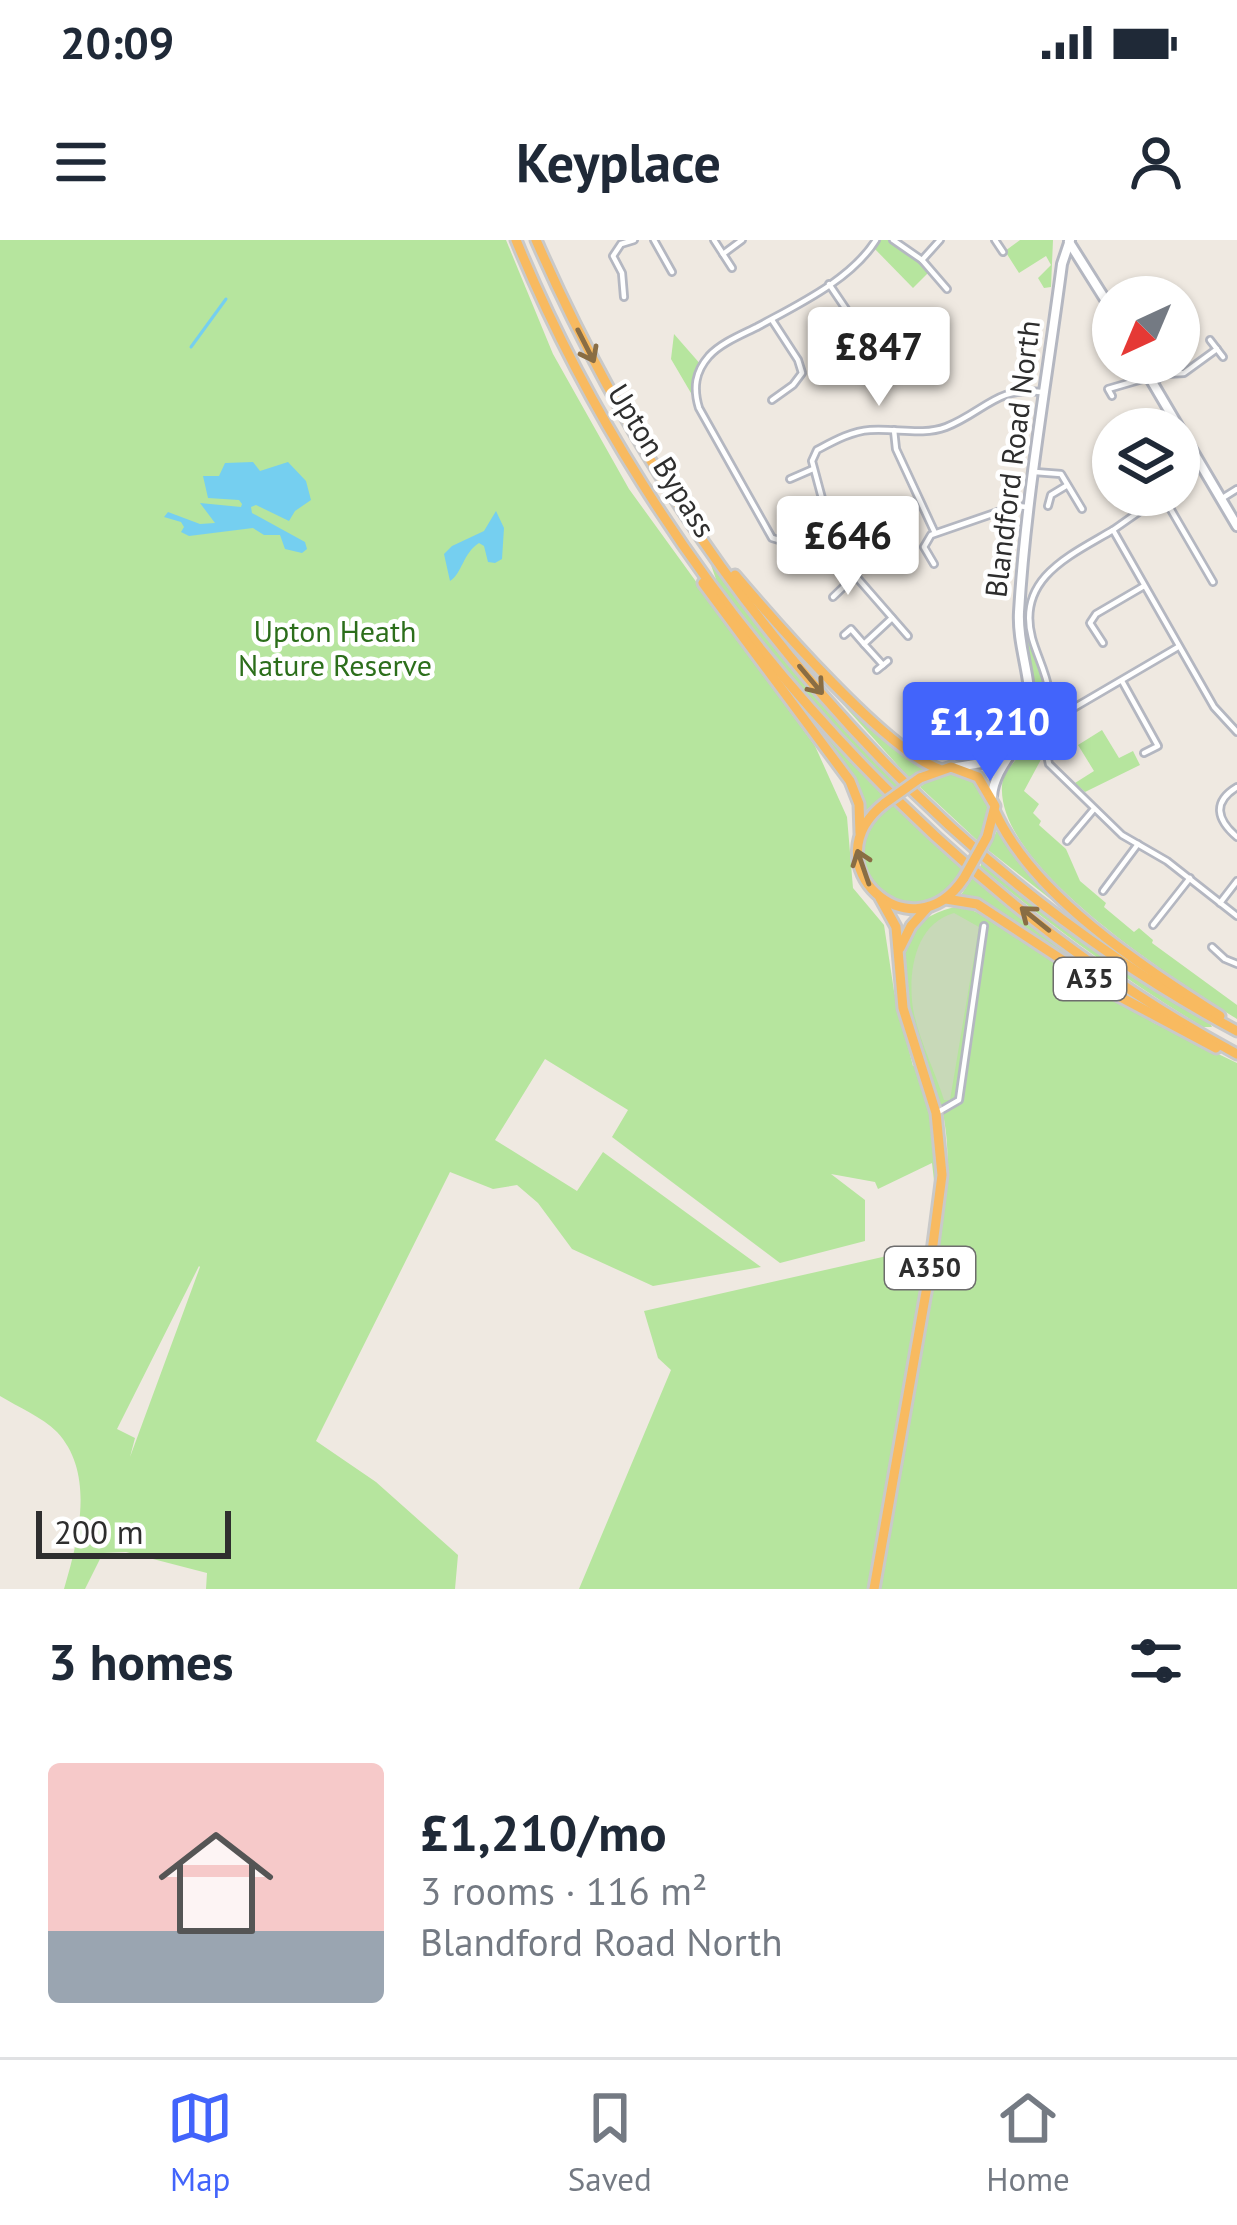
<!DOCTYPE html>
<meta charset="utf-8">
<style>
:root{--surface:#fff;--page:#f6f6f7;--text:#1f2937;--muted:#747a83;--line:#e0e1e3;--accent:#4264fb}
body{margin:0;font-family:"PT Sans",sans-serif;background:var(--page);color:var(--text);height:100vh;display:flex;flex-direction:column;font-size:45px;white-space:nowrap}
*{box-sizing:border-box;margin:0}
p{font-size:39px;color:var(--muted)}
.icon{flex:none;width:66px;height:66px;fill:none;stroke:currentColor;stroke-width:2;stroke-linecap:round;stroke-linejoin:round}
.map{position:relative;height:1349px;overflow:hidden}
.side{display:flex;flex-direction:column;background:var(--surface);flex:1}
.side>*{flex:none}
.needle{width:78px;rotate:224deg}
.fabs{position:absolute;left:1092px;top:36px;display:grid;gap:24px}
.fabs a{display:grid;place-items:center;width:108px;height:108px;border-radius:50%;background:var(--surface);box-shadow:0 3px 9px #0004;font-size:60px}
.scale{position:absolute;left:36px;bottom:30px;width:195px;box-sizing:border-box;padding-left:12px;border:6px solid #2e2e2e;border-top:0;font-size:33px;line-height:42px;white-space:nowrap;color:#2e2e2e;-webkit-text-stroke:9px #fff;paint-order:stroke}
.price{position:absolute;translate:-50% -102px;padding:0 27px;border-radius:12px;background:#fff;color:#222;font-size:39px;line-height:78px;filter:drop-shadow(0 3px 6px #0008)}
.price::after{content:'';position:absolute;left:50%;top:72px;width:36px;height:27px;margin-left:-18px;background:inherit;clip-path:polygon(0 0,100% 0,50% 100%)}
.price.selected{background:var(--accent);color:#fff}
ul{padding:0;list-style:none}
li{display:flex;align-items:center;gap:36px;height:300px;padding:0 48px}
li span{display:grid;place-items:center;flex:none;width:336px;height:240px;border-radius:12px;color:#555}
li>.icon{margin-inline-start:auto}
span .icon{width:144px;height:144px;fill:#fffc;stroke-width:1}
li b{font-size:51px}
h2{display:flex;justify-content:space-between;align-items:center;height:144px;padding:0 48px;font-size:51px}
.status{display:flex;justify-content:space-between;align-items:center;height:84px;padding:0 60px;background:var(--surface);direction:ltr}
.status svg{height:33px;fill:currentColor}
header{display:flex;justify-content:space-between;align-items:center;height:156px;padding:0 48px;background:var(--surface);font-size:54px;font-weight:800}
.tabs{display:flex;justify-content:space-around;align-items:center;height:168px;border-top:3px solid var(--line);background:var(--surface);font-size:33px;color:var(--muted)}
.tabs a{display:grid;justify-items:center;gap:6px}
.tabs .selected{color:var(--accent)}
.map>svg:first-child{display:block}
.green{fill:#b6e59e;fill-rule:evenodd}
.cemetery{fill:#c8d9b8}
.water{fill:#75cff0}
.lines{fill:none;stroke-linecap:round;stroke-linejoin:round}
.stream{stroke:#75cff0;stroke-width:3}
.minor-casing{stroke:#b4b7c1;stroke-width:10}
.secondary-casing{stroke:#b4b7c1;stroke-width:14}
.trunk-casing{stroke:#c9c9c9;stroke-width:15}
.minor{stroke:#fff;stroke-width:4.5}
.secondary{stroke:#fff;stroke-width:8}
.trunk{stroke:#f8ba60;stroke-width:9}
.trunk-bridge-casing{stroke:#c9c9c9;stroke-width:15;stroke-linecap:butt}
.trunk-bridge{stroke:#f8ba60;stroke-width:9}
.oneway{stroke:#896d44}
.labels{text-anchor:middle;stroke-width:9;stroke-linejoin:round;paint-order:stroke}
.shield{fill:#fff;stroke:#6d6d6d;stroke-width:3}
.shield-label{font-size:27px;font-weight:bold;fill:#2e2e2e}
.street-label{font-size:30px;fill:#2e2e2e;stroke:#fff}
.park-label{font-size:30px;fill:#2c6e1b;stroke:#fff}
</style>
<div class="status"><b>20:09</b><svg viewBox="0 0 49 12"><path d="M0 12V9h3v3zM5 12V6h3v6zM10 12V3h3v9zM15 12V0h3v12zM26 1h20v11H26zM47 4h2v5h-2z"/></svg></div>
<header><svg class="icon" aria-label="menu" viewBox="0 0 24 24"><path d="M4 6h16M4 12h16M4 18h16"/></svg>Keyplace<svg class="icon" aria-label="person" viewBox="0 0 24 24"><circle cx="12" cy="8" r="4"/><path d="M4 21q1-7 8-7t8 7"/></svg></header>
<div class="map">
<svg width="1237" height="1349" viewBox="0 0 1237 1349">
<rect width="100%" height="100%" fill="#efe9e1"/>
<g class="green">
<path d="M 0,0 L 506,0 L 553,114 L 629,249 L 815,506 L 847,577 L 853,648 L 884,685 L 894,751 L 913,826 L 918,825 C 931,864 945,908 935,949 L 932,923 L 878,949 L 875,942 L 831,934 L 865,960 L 865,1001 L 780,1023 L 612,897 L 628,870 L 545,819 L 495,900 L 577,951 L 603,912 L 761,1027 L 653,1046 L 572,1009 L 538,963 L 517,945 L 493,949 L 450,932 L 316,1201 L 376,1242 L 458,1315 L 455,1349 L 206,1349 L 207,1333 L 126,1312 L 103,1313 L 85,1349 L 64,1349 C 78,1301 96,1234 57,1192 C 42,1177 18,1167 0,1156 ZM 199,1026 L 200,1027 L 130,1217 L 135,1198 L 117,1189 Z"/>
<path d="M 876,0 L 893,0 L 932,29 L 913,48 L 872,6 Z"/>
<path d="M 1020,0 L 1053,0 L 1051,47 L 1044,48 L 1038,38 L 1051,25 L 1046,16 L 1019,33 L 1005,11 Z"/>
<path d="M 674,94 L 702,126 L 696,139 L 698,165 L 671,119 Z"/>
<path d="M 711,325 L 813,451 L 900,546 L 895,549 L 796,444 L 717,342 Z"/>
<path d="M 762,374 L 881,492 L 907,516 L 928,528 L 910,539 Z"/>
<path d="M 1023,390 L 1030,390 L 1050,453 L 1045,512 L 1024,551 L 1039,564 L 1033,573 L 1041,581 L 1039,585 L 1066,609 L 1080,641 L 1106,663 L 1104,667 L 1134,692 L 1139,688 L 1153,700 L 1152,703 L 1237,765 L 1237,779 C 1174,739 997,628 1002,546 C 1003,530 1018,520 1025,507 C 1044,466 1030,431 1023,390 Z"/>
<path d="M 779,438 L 887,554 L 865,571 L 854,540 Z"/>
<path d="M 1102,490 L 1119,518 L 1133,511 L 1140,525 L 1085,552 L 1075,543 L 1094,531 L 1078,505 Z"/>
<path d="M 955,532 C 990,543 995,573 979,602 L 920,547 L 935,536 Z"/>
<path d="M 895,563 L 964,627 C 918,715 808,622 895,563 Z"/>
<path d="M 998,588 L 1024,622 L 1117,711 L 988,610 Z"/>
<path d="M 983,620 L 1109,717 L 1208,780 L 1212,787 L 1203,787 C 1123,739 1051,686 980,627 Z"/>
<path d="M 975,634 L 1156,774 L 974,657 L 961,655 Z"/>
<path d="M 961,665 L 991,679 L 1154,783 L 1237,823 L 1237,1349 L 579,1349 L 671,1130 L 658,1118 L 644,1071 L 909,1011 L 918,1014 L 937,1008 C 945,965 952,924 944,879 C 935,834 882,736 913,691 C 925,675 943,670 961,665 Z"/>
</g>
<path class="cemetery" d="M 954,673 L 979,687 L 950,860 L 944,860 C 935,831 914,789 912,760 C 909,725 918,683 954,673 Z"/>
<g class="water">
<path d="M 253,222 L 260,231 L 288,222 L 306,241 L 311,260 L 295,271 L 289,281 L 256,265 L 251,267 L 252,273 L 305,302 L 307,309 L 302,313 L 285,309 L 280,295 L 264,295 L 253,288 L 189,296 L 181,292 L 184,287 L 181,282 L 164,277 L 168,272 L 200,284 L 215,283 L 200,263 L 241,267 L 242,264 L 239,260 L 208,258 L 203,236 L 219,236 L 225,223 Z"/>
<path d="M 496,271 L 504,288 L 502,319 L 495,323 L 488,322 L 484,306 L 479,303 C 463,313 462,334 450,341 L 444,314 L 452,306 L 484,291 Z"/>
</g>
<g class="lines">
<path class="stream" d="M 191,107 L 226,59"/>
<defs>
<g id="minor">
<path d="M 654,0 L 672,32"/>
<path d="M 714,0 L 732,28"/>
<path d="M 893,0 L 922,20 L 947,49"/>
<path d="M 995,0 L 1003,12"/>
<path d="M 723,14 L 742,0"/>
<path d="M 922,20 L 940,0"/>
<path d="M 829,44 L 850,75 L 881,107"/>
<path d="M 624,57 L 622,33 L 613,16 L 621,4 L 634,0"/>
<path d="M 772,80 L 798,120 L 802,133 L 793,145 L 772,160"/>
<path d="M 1210,100 L 1223,117"/>
<path d="M 1152,142 L 1166,134 L 1184,133 L 1217,109"/>
<path d="M 1112,156 L 1108,149 L 1146,138"/>
<path d="M 894,190 L 896,209 L 935,293"/>
<path d="M 1035,232 L 1061,234 L 1082,269"/>
<path d="M 790,239 L 813,229"/>
<path d="M 1179,241 L 1200,225"/>
<path d="M 1163,255 L 1113,290 L 1214,467 L 1237,492"/>
<path d="M 1163,256 L 1213,342"/>
<path d="M 1221,259 L 1237,249"/>
<path d="M 1048,266 L 1051,255 L 1066,246"/>
<path d="M 1113,290 C 1071,315 1016,338 1032,398 C 1037,416 1046,432 1049,451 C 1053,475 1042,501 1049,524 L 1122,595 L 1167,621 L 1237,676"/>
<path d="M 819,294 L 789,303 L 772,298 L 699,168 C 693,148 695,132 709,116 C 721,103 741,95 757,87 C 797,65 851,40 876,0"/>
<path d="M 819,294 L 827,277 L 812,221 L 817,210 C 834,201 852,191 870,190 C 896,188 922,196 946,187 C 984,172 997,146 1041,152"/>
<path d="M 819,294 L 908,396"/>
<path d="M 934,324 L 924,307 L 931,295 L 1015,266 L 1027,267"/>
<path d="M 833,357 L 855,336"/>
<path d="M 844,395 L 851,389 L 864,404"/>
<path d="M 1103,403 L 1090,383 L 1096,374 L 1144,346"/>
<path d="M 883,425 L 864,404 L 892,378"/>
<path d="M 877,430 L 888,421"/>
<path d="M 1122,441 L 1158,506 L 1144,513"/>
<path d="M 1051,471 L 1072,469 L 1178,407"/>
<path d="M 1237,547 C 1212,562 1217,580 1237,597"/>
<path d="M 1067,601 L 1094,569"/>
<path d="M 1103,651 L 1138,604"/>
<path d="M 1220,663 L 1237,641"/>
<path d="M 1153,685 L 1190,638"/>
<path d="M 1212,707 L 1225,719 L 1237,724"/>
<path d="M 940,871 L 959,860 L 984,686"/>
</g>
<g id="secondary">
<path d="M 1069,2 L 1113,72"/>
<path d="M 1141,123 L 1237,286"/>
<path d="M 957,527 L 987,522 L 1006,513"/>
<path d="M 992,556 C 995,523 1026,504 1029,473 C 1033,439 1017,407 1019,372 C 1026,255 1047,140 1062,24 L 1070,0"/>
</g>
<g id="trunk">
<path d="M 516,0 C 651,329 923,645 1237,814"/>
<path d="M 536,0 C 678,325 922,622 1237,791"/>
<path d="M 735,335 C 775,382 886,510 939,529"/>
<path d="M 703,343 L 850,541 L 859,564 L 860,593"/>
<path d="M 920,538 L 951,527 L 978,537 L 995,566 L 987,597"/>
<path d="M 885,563 C 808,623 911,718 964,638"/>
<path d="M 995,572 C 1035,658 1142,726 1220,776"/>
<path d="M 946,659 L 977,664 L 1111,752 L 1216,808"/>
<path d="M 900,708 L 911,686 L 927,668"/>
<path d="M 874,1349 L 929,1035 L 942,935 L 936,873 L 903,768 L 896,687 L 880,658"/>
</g>
</defs>
<use href="#minor" class="minor-casing"/>
<use href="#secondary" class="secondary-casing"/>
<use href="#trunk" class="trunk-casing"/>
<use href="#minor" class="minor"/>
<use href="#secondary" class="secondary"/>
<use href="#trunk" class="trunk"/>
<defs>
<g id="trunk-bridge">
<path d="M 885,563 L 920,538"/>
<path d="M 964,638 L 987,597"/>
</g>
</defs>
<use href="#trunk-bridge" class="trunk-bridge-casing"/>
<use href="#trunk-bridge" class="trunk-bridge"/>
</g>
<defs><path id="oneway-shaft" d="M-6 0H5M1.5-3L5.5 0L1.5 3" fill="none" stroke-width="1.6" stroke-linecap="round" stroke-linejoin="round" transform="scale(3)"/></defs>
<g class="oneway">
<use href="#oneway-shaft" transform="translate(586 106) rotate(63)"/>
<use href="#oneway-shaft" transform="translate(811 440) rotate(50)"/>
<use href="#oneway-shaft" transform="translate(863 627) rotate(-109)"/>
<use href="#oneway-shaft" transform="translate(1035 679) rotate(-141)"/>
</g>
<g class="labels">
<g class="shield">
<rect x="1054" y="718" width="72" height="42" rx="9"/>
<rect x="885" y="1007" width="90" height="42" rx="9"/>
</g>
<g class="shield-label">
<text x="1090" y="748">A35</text>
<text x="930" y="1037">A350</text>
</g>
<g class="street-label">
<text transform="translate(1013 219) rotate(-83)" y="10">Blandford Road North</text>
<text transform="translate(661 221) rotate(58)" y="10">Upton Bypass</text>
</g>
<g class="park-label">
<text x="335" y="402">Upton Heath<tspan x="335" dy="34">Nature Reserve</tspan></text>
</g>
</g>
</svg>
<div class="fabs">
<a><svg class="needle" viewBox="-14 -14 28 28"><path d="M0-13l5 13h-10z" fill="#e53935"/><path d="M0 13l5-13h-10z" fill="#747a83"/></svg></a>
<a><svg class="icon" aria-label="layers" viewBox="0 0 24 24"><path d="M12 4l9 5-9 5-9-5zM3 14l9 5 9-5"/></svg></a>
</div>
<div class="scale">200 m</div>
<b class="price" style="left:879px;top:169px">£847</b>
<b class="price" style="left:848px;top:358px">£646</b>
<b class="price selected" style="left:990px;top:544px">£1,210</b>
</div>
<section class="side">
<h2>3 homes<svg class="icon" aria-label="filters" viewBox="0 0 24 24"><path d="M4 7h16M4 17h16"/><circle cx="9" cy="7" r="2"/><circle cx="15" cy="17" r="2"/></svg></h2>
<ul>
<li><span style="background:linear-gradient(#f6c9c9 70%,#9aa5b1 0)"><svg class="icon" aria-label="home" viewBox="0 0 24 24"><path d="M3 11l9-7 9 7M6 9v11h12V9"/></svg></span><div><b>£1,210/mo</b><p>3 rooms · 116 m²</p><p>Blandford Road North</p></div></li>
</ul>
</section>
<nav class="tabs">
<a class="selected"><svg class="icon" aria-label="map" viewBox="0 0 24 24"><path d="M3 6l6-2 6 2 6-2v14l-6 2-6-2-6 2zM9 4v14M15 6v14"/></svg>Map</a>
<a><svg class="icon" aria-label="saved" viewBox="0 0 24 24"><path d="M7 4h10v16l-5-4-5 4z"/></svg>Saved</a>
<a><svg class="icon" aria-label="home" viewBox="0 0 24 24"><path d="M3 11l9-7 9 7M6 9v11h12V9"/></svg>Home</a>
</nav>
